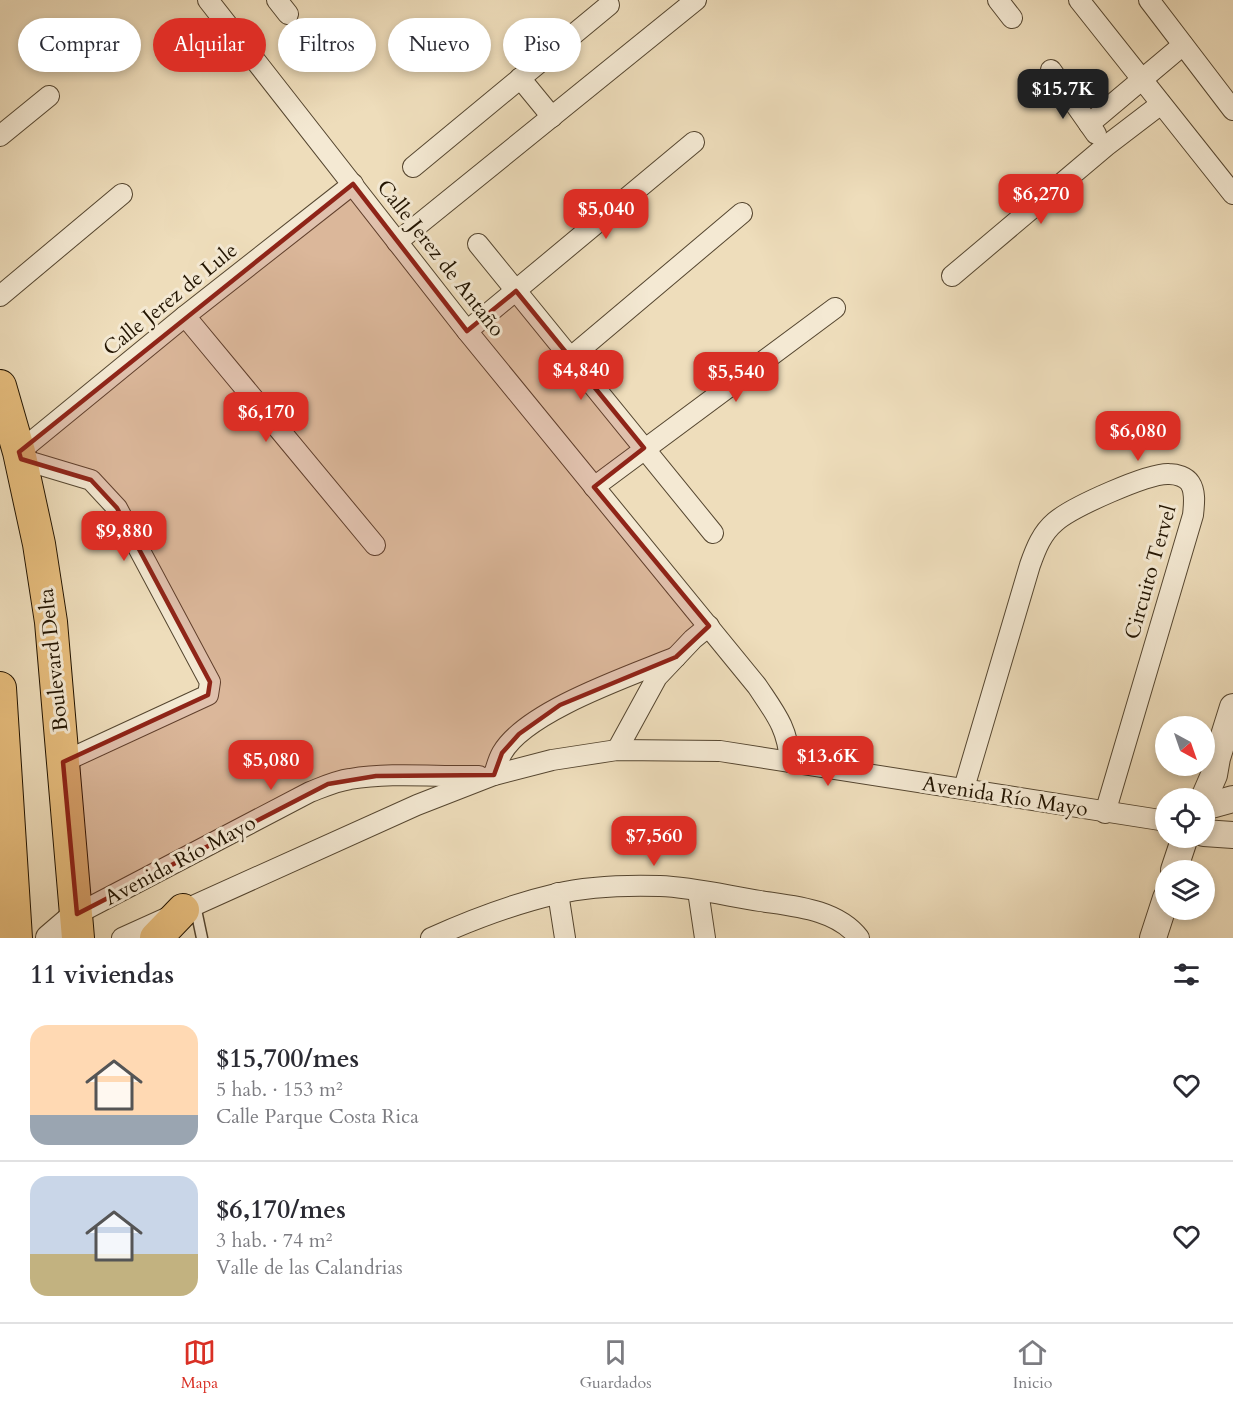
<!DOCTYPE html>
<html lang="es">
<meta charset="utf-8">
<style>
:root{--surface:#fff;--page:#f7f7f7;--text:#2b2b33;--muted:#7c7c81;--line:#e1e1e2;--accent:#d93025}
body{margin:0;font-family:Cardo,serif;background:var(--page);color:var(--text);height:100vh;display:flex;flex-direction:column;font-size:22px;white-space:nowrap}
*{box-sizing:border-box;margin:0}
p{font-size:20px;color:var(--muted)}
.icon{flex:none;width:33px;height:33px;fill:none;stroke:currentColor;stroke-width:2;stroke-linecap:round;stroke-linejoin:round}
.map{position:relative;height:938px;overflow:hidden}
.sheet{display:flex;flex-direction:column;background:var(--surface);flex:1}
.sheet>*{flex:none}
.guide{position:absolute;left:18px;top:18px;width:600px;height:54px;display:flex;gap:12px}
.needle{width:39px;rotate:140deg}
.buttons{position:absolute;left:1155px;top:716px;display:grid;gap:12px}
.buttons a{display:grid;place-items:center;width:60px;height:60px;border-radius:50%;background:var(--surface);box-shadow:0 3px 9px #0003;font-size:30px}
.price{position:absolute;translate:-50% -51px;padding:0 14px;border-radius:12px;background:var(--accent);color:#fff;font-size:20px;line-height:39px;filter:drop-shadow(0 2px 3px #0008)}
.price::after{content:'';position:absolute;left:50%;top:36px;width:18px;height:14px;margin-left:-9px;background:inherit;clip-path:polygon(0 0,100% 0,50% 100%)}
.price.active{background:#222;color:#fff}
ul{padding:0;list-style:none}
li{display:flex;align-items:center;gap:18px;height:150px;padding:0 30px}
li+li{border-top:2px solid var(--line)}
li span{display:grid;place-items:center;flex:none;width:168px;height:120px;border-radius:18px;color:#555}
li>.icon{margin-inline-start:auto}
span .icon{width:72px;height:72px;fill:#fffc;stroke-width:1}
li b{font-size:26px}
h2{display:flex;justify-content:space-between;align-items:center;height:72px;padding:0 30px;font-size:26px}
.tag{padding:0 21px;border-radius:27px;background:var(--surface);box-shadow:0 3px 9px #0003;font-size:21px;line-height:54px}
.tag.active{background:var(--accent);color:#fff}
.tabs{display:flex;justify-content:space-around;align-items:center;height:84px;border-top:2px solid var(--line);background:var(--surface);font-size:16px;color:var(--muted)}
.tabs a{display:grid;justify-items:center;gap:3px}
.tabs .active{color:var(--accent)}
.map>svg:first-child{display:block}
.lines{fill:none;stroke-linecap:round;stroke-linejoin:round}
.service-casing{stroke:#554630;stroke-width:13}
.minor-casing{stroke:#554630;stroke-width:22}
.tertiary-casing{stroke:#554630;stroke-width:28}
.primary-casing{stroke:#221401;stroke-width:34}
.service{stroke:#f4e9d3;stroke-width:10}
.minor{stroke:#f4e9d3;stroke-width:20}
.tertiary{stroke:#f4e9d3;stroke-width:26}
.primary{stroke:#e7be7e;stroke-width:32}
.marked{fill:#8f2418;fill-opacity:0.2;stroke:#8f2418;stroke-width:4.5;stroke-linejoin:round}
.labels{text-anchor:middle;stroke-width:6;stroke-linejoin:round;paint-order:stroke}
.street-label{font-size:21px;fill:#221401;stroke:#f4e9d3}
</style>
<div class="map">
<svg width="1233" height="938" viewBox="0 0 1233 938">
<rect width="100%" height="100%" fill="#edb"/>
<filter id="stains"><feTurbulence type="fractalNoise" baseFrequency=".00333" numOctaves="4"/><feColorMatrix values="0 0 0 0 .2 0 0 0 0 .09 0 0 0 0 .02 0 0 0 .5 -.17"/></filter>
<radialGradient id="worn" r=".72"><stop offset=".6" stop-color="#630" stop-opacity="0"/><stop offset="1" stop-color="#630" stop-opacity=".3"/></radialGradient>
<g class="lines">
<defs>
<path id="service" d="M 195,905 L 202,938"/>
<g id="minor">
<path d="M 208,0 L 467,331 L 757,686 C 775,713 788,728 790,762"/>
<path d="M 277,0 L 288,14"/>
<path d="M 998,0 L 1012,18"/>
<path d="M 1079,0 L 1233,194"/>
<path d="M 1149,0 L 1233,110"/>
<path d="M 1051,70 L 1096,134"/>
<path d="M 520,78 L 552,117"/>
<path d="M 1089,124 L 1183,45"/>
<path d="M 0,136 L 49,96"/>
<path d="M 413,167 L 609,5"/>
<path d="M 397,242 L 696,0"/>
<path d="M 478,244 L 713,533"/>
<path d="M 952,276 L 1106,146 L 1161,104"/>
<path d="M 0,296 L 122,194"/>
<path d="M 185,316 L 375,545"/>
<path d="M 467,331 L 694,142"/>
<path d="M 570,358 L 742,213"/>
<path d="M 19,452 L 185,316 L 353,184"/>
<path d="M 21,459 L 91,480 L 117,508 L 210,682 L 208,695 L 63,762"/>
<path d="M 594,487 L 835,308"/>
<path d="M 617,750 L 657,677 L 693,639 L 709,626"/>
<path d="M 494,775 C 496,768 498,760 502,753 C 526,711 630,676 676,657"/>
<path d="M 964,788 L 1030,565 C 1036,548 1042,533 1055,522 C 1072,507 1148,473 1169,474 C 1177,474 1186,477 1190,483 C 1196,492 1194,505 1193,515 L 1105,813"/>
<path d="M 698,891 L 705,938"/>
<path d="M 558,893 L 565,938"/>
<path d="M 77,914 L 310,792 C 323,787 336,781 350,779 C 392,772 436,777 479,776"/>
<path d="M 122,938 L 417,805 L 494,775 L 552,760 L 617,750 L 720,751 L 1160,820 L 1166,823"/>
<path d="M 431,938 C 471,920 513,904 556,894 C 589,886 626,885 660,886 C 692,887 728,896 760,901 C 793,906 837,909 859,938"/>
</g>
<g id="tertiary">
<path d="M 1204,798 L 1214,775 L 1217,758 L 1233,707"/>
<path d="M 1204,807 L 1233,799"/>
<path d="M 1204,833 L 1233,835"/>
<path d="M 1174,870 L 1185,837"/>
<path d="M 49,938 L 77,914"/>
<path d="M 1153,938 L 1166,898"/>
</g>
<g id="primary">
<path d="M 0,386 L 19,452 L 39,544 L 51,622 L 78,938"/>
<path d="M 0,688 L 16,938"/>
<path d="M 156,938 L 183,910"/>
</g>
</defs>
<use href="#service" class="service-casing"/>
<use href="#minor" class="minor-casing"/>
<use href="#tertiary" class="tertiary-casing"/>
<use href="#primary" class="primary-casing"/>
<use href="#service" class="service"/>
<use href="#minor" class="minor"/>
<use href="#tertiary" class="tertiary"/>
<use href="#primary" class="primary"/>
</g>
<path class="marked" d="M 353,184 L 467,331 L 516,291 L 644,448 L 594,487 L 709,626 L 676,657 L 560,705 L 519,734 L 502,753 L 494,775 L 376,776 L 328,784 L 77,914 L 63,762 L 208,695 L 210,682 L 117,508 L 91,480 L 21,459 L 19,452 Z"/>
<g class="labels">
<g class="street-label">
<text transform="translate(441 258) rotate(52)" y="7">Calle Jerez de Antaño</text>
<text transform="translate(170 299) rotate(-39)" y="7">Calle Jerez de Lule</text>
<text transform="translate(1150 572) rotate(-74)" y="7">Circuito Tervel</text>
<text transform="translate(53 660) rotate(-96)" y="7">Boulevard Delta</text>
<text transform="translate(1005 796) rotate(9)" y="7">Avenida Río Mayo</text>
<text transform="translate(180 860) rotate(-28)" y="7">Avenida Río Mayo</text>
</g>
</g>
<rect width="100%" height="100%" filter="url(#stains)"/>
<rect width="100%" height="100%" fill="url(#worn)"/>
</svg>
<div class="buttons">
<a><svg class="needle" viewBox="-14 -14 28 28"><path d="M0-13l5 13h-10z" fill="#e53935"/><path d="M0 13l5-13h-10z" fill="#7c7c81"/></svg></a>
<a><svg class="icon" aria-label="locate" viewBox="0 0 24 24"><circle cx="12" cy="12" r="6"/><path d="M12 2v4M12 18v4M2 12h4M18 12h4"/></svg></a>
<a><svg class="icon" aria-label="layers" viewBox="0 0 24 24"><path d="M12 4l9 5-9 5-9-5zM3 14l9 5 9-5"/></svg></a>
</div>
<b class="price active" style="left:1063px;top:120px">$15.7K</b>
<b class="price" style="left:1041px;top:225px">$6,270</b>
<b class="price" style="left:606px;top:240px">$5,040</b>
<b class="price" style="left:581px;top:401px">$4,840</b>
<b class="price" style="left:736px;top:403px">$5,540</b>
<b class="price" style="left:266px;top:443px">$6,170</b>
<b class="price" style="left:1138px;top:462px">$6,080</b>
<b class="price" style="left:124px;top:562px">$9,880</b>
<b class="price" style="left:828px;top:787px">$13.6K</b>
<b class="price" style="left:271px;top:791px">$5,080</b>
<b class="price" style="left:654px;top:867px">$7,560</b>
<div class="guide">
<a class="tag">Comprar</a>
<a class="tag active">Alquilar</a>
<a class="tag">Filtros</a>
<a class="tag">Nuevo</a>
<a class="tag">Piso</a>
</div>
</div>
<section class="sheet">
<h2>11 viviendas<svg class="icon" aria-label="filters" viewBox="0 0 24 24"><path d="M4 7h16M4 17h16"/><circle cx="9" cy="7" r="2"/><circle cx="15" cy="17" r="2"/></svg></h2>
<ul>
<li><span style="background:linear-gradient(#ffd9b3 75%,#9aa5b1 0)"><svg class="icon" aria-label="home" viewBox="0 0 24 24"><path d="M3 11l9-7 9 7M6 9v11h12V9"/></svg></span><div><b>$15,700/mes</b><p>5 hab. · 153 m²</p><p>Calle Parque Costa Rica</p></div><svg class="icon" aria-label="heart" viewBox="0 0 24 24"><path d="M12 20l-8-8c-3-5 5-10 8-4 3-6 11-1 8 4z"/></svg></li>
<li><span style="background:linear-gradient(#c9d6e8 65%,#c2b280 0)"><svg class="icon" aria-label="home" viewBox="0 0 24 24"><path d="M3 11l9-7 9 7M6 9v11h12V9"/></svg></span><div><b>$6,170/mes</b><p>3 hab. · 74 m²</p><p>Valle de las Calandrias</p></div><svg class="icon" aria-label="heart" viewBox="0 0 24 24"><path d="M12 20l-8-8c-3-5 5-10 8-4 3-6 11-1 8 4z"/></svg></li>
</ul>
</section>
<nav class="tabs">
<a class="active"><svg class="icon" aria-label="map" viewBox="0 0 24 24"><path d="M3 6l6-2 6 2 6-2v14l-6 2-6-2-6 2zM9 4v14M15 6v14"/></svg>Mapa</a>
<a><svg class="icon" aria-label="saved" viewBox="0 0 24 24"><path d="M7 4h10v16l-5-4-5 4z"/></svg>Guardados</a>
<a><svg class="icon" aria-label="home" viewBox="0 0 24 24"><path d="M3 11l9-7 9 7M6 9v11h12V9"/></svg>Inicio</a>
</nav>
